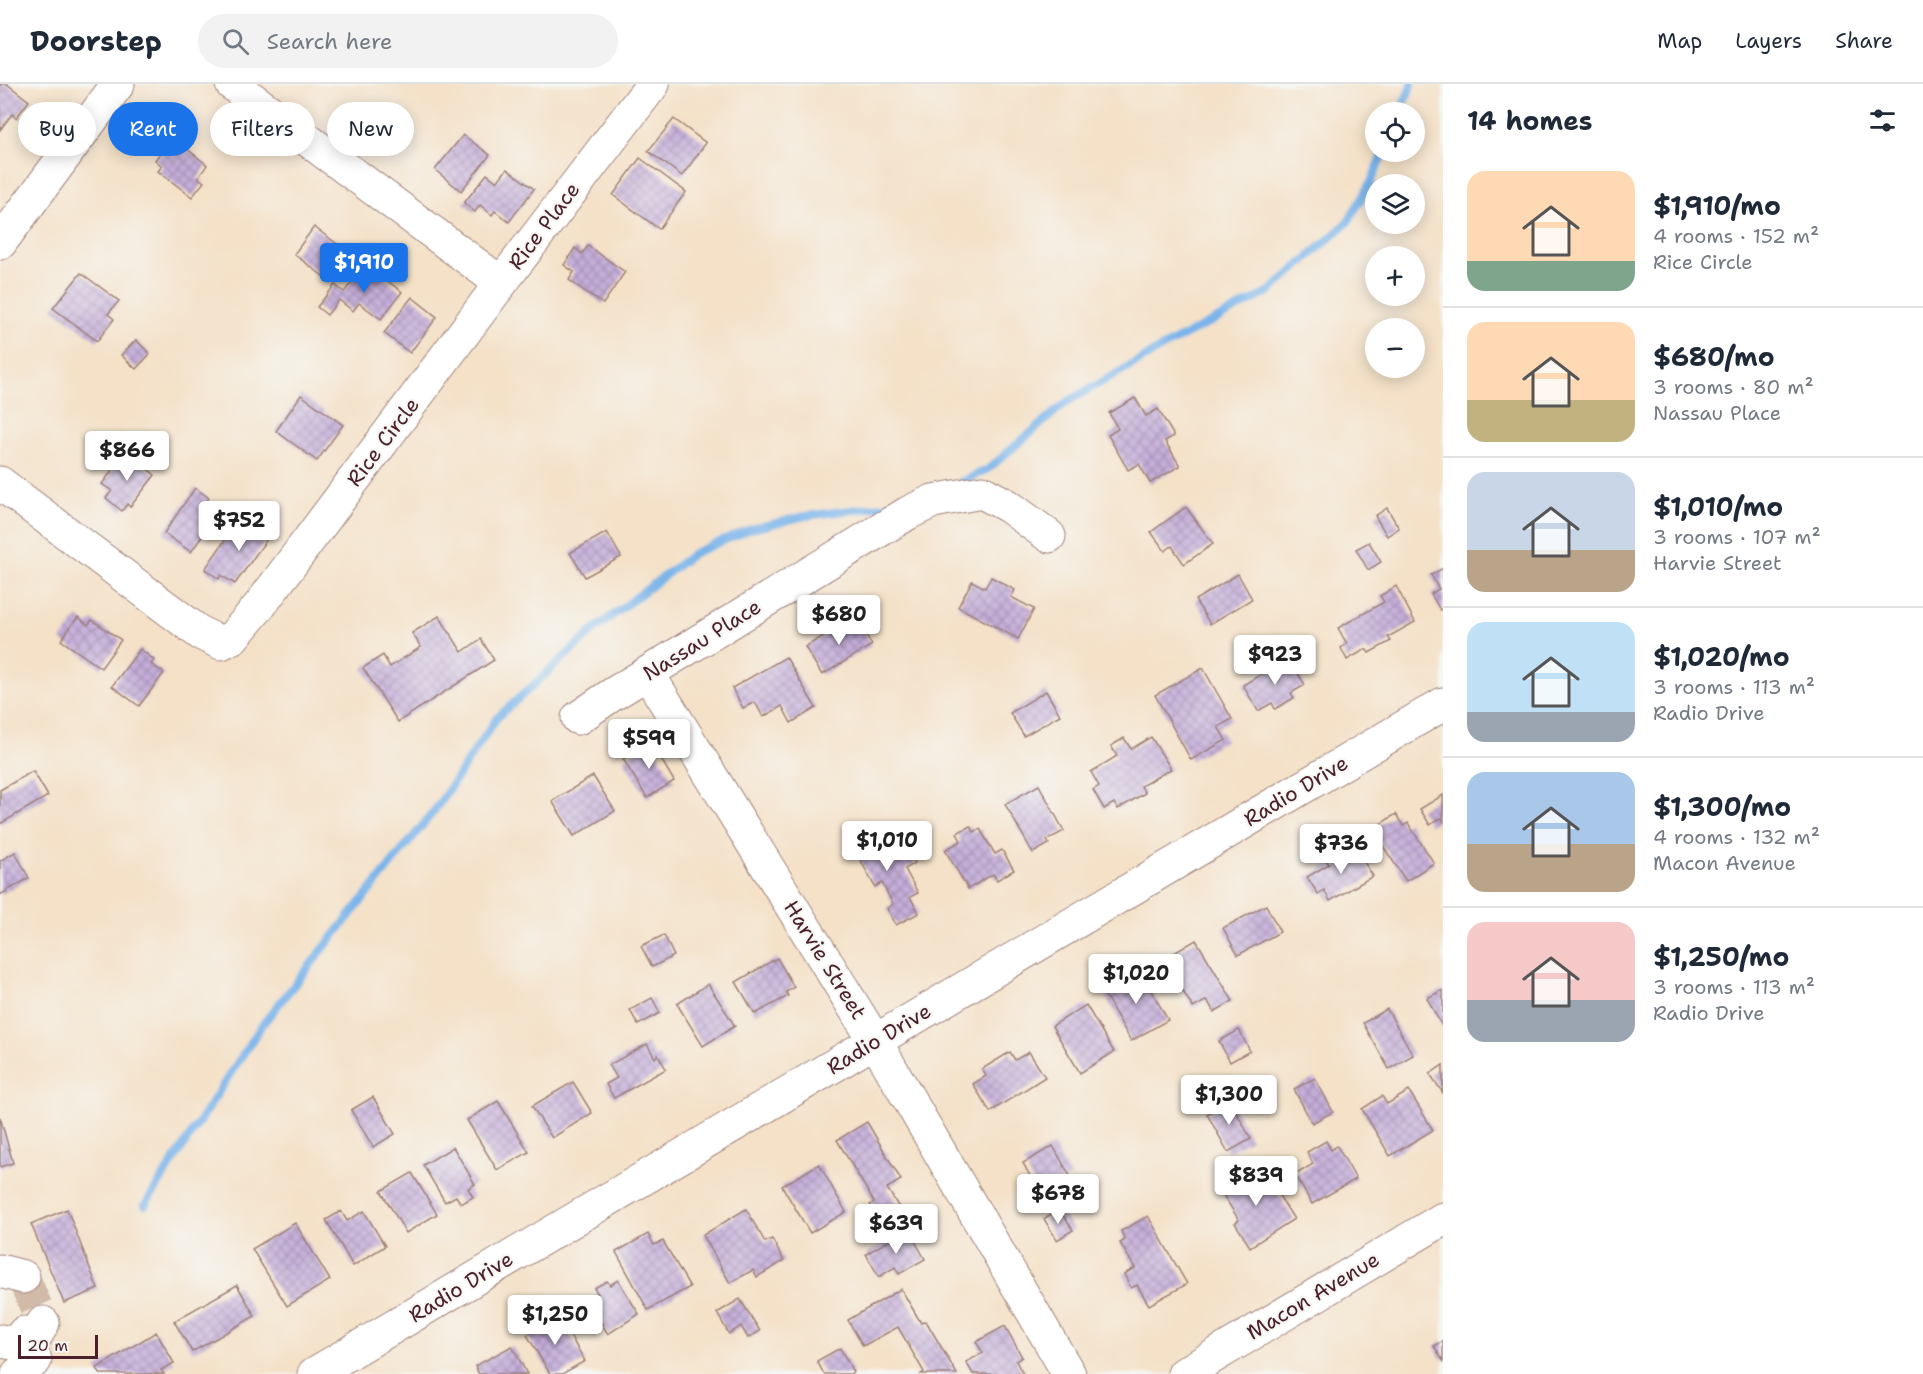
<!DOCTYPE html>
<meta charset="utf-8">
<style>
:root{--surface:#fff;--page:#f2f2f3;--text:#1f2937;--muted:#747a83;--line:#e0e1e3;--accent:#1a73e8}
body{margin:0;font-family:"Shantell Sans",sans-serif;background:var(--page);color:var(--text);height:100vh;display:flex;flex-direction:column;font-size:22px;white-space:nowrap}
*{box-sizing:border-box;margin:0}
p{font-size:20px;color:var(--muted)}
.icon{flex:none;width:33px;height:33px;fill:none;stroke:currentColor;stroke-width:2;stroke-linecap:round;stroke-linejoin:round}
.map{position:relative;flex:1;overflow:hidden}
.drawer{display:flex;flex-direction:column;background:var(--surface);width:480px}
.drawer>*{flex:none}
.guide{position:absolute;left:18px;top:18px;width:570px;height:54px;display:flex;gap:12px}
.controls{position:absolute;left:1365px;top:18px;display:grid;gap:12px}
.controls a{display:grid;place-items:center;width:60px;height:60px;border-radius:50%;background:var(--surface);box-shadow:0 3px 15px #0003;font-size:30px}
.scale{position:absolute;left:18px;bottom:15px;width:80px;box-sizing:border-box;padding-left:6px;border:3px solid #4a1f2b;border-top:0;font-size:16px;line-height:21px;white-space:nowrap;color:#4a1f2b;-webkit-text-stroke:4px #f6f6f2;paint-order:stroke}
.price{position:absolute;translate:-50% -51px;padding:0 14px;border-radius:6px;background:#fff;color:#222;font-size:20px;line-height:39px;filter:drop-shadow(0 2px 3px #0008)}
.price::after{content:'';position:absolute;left:50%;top:36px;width:18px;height:14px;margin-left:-9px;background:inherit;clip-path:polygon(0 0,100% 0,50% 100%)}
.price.selected{background:var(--accent);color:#fff}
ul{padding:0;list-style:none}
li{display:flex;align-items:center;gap:18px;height:150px;padding:0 24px}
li+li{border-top:2px solid var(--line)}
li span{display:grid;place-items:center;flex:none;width:168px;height:120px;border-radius:18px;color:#555}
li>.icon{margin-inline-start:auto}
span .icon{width:72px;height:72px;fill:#fffc;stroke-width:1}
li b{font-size:26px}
h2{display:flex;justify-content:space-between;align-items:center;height:72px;padding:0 24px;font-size:26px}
.chip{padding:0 21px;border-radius:27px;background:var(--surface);box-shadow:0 3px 15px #0003;font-size:21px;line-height:54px}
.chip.selected{background:var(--accent);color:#fff}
header{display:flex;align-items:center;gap:36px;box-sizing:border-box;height:84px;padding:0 30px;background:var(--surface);border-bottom:2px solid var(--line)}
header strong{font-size:28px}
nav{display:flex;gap:33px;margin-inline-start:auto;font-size:21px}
.search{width:420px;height:54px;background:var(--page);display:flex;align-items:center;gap:15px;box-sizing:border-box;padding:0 21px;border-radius:33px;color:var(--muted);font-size:22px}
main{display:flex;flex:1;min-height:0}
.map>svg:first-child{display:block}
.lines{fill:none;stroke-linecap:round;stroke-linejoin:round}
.stream{stroke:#79b4ea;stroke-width:8}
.building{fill:url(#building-cross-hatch)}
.minor-tunnel{stroke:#d2baa9;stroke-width:33;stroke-dasharray:33 16;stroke-linecap:butt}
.minor-casing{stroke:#9f807a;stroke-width:35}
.minor{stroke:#fff;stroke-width:33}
.labels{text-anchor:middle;stroke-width:4.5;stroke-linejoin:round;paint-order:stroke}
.street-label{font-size:21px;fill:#4a1f2b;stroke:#f6f6f2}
</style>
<header>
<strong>Doorstep</strong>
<div class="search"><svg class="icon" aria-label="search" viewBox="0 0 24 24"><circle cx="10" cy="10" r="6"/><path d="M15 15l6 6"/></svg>Search here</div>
<nav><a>Map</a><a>Layers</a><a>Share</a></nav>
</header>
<main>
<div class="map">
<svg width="1443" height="1290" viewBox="0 0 1443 1290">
<defs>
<pattern id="building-cross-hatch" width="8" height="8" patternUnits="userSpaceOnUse" patternTransform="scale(1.5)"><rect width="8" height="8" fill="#c5afda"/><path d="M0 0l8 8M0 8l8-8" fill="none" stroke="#a28eb1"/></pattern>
</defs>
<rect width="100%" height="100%" fill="#f6f6f2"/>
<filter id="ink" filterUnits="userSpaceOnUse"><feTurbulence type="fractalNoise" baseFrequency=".0167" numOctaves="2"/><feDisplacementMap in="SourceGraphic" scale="12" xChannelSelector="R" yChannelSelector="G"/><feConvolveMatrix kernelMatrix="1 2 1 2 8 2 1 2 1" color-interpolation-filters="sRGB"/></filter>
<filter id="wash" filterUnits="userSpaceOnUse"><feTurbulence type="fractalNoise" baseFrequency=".008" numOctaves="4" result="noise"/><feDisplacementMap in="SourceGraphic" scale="24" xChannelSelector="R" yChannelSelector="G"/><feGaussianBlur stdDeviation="1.35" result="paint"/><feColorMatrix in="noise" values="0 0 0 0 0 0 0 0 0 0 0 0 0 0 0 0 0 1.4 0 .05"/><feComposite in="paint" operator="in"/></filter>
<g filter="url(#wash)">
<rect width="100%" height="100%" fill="#f4e1c8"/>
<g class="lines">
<g class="stream">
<path d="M 1400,28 L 1412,0"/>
<path d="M 961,398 L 988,385 L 1067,318 L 1163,263 L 1269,208 L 1348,138 L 1371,98 L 1384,68"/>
<path d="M 145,1121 L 262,941 L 434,727 L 497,634 L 595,545 L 694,469 L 751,445 L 805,432 L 899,420"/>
</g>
</g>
<g id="blocks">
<g class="building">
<path d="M 0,0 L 7,0 L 29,17 L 16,34 L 12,30 L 0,46 Z"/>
<path d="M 674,35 L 706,59 L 682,92 L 648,67 Z"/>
<path d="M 463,51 L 490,71 L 461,107 L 435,86 Z"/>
<path d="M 169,57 L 177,63 L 180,59 L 207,81 L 198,94 L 204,98 L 192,113 L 158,87 L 162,82 L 155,76 Z"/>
<path d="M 640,74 L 686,108 L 659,145 L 613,111 Z"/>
<path d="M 507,85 L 534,105 L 509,138 L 495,127 L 492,131 L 480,121 L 475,128 L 464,119 L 487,90 L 497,98 Z"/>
<path d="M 314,143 L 351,170 L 331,198 L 294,170 Z"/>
<path d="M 588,162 L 625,188 L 603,220 L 569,196 L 574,188 L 564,181 L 575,164 L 582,170 Z"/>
<path d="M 366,181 L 402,208 L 381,235 L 359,219 L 353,227 L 339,216 L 327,231 L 317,223 L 335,201 L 344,208 Z"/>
<path d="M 81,189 L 119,217 L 108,230 L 114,235 L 97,257 L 53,224 Z"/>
<path d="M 412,213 L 437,233 L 410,269 L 384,249 Z"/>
<path d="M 136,256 L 150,270 L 136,285 L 121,271 Z"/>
<path d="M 301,311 L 343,341 L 317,377 L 276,347 Z"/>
<path d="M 1135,314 L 1146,332 L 1158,325 L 1174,352 L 1165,357 L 1180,382 L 1150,399 L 1139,380 L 1128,386 L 1108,351 L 1118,345 L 1109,329 Z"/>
<path d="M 126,368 L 155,391 L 130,423 L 127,420 L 122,427 L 106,414 L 112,407 L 102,400 Z"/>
<path d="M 195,404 L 209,414 L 199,427 L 213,437 L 191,468 L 164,449 Z"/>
<path d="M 1186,423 L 1213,460 L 1184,480 L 1172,462 L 1165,467 L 1151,448 Z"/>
<path d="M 1387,424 L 1399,444 L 1387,452 L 1375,432 Z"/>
<path d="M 251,433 L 272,448 L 235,500 L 221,491 L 219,495 L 205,485 L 230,449 L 237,453 Z"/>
<path d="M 607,448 L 621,473 L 585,493 L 570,469 Z"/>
<path d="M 1369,458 L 1381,478 L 1368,486 L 1356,465 Z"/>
<path d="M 1443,484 L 1443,524 L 1440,526 L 1431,510 L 1439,505 L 1431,491 Z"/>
<path d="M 1238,490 L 1252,515 L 1210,540 L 1195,516 Z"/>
<path d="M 991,493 L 1015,506 L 1011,513 L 1034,525 L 1018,555 L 958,523 L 972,497 L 985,504 Z"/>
<path d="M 1396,502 L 1415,538 L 1388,553 L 1391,557 L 1369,569 L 1366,565 L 1347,576 L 1341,564 L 1347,560 L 1338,544 L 1384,518 L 1380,512 Z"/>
<path d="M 439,532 L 462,568 L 481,555 L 494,576 L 398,638 L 363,584 L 383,571 L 390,583 L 421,563 L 412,549 Z"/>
<path d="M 78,533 L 88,541 L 92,536 L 121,556 L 101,584 L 61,556 Z"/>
<path d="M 855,533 L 872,561 L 822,591 L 805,563 Z"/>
<path d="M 140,565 L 154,576 L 151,580 L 164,589 L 139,622 L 112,602 Z"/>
<path d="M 786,573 L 816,624 L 791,639 L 782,622 L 763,633 L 755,618 L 743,624 L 732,604 Z"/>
<path d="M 1289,574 L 1305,601 L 1291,609 L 1294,614 L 1275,625 L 1272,619 L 1258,627 L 1243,601 Z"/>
<path d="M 1203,584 L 1232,635 L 1218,643 L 1226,656 L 1191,676 L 1155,611 Z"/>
<path d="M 1046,607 L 1060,631 L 1024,652 L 1010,629 Z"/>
<path d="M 1151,653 L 1171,685 L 1141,702 L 1145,709 L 1118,725 L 1114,719 L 1104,725 L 1093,706 L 1099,702 L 1091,688 L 1117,672 L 1111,662 L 1124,654 L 1131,665 Z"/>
<path d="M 651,658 L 674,697 L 647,714 L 623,675 Z"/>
<path d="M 33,687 L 48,712 L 0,740 L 0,706 Z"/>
<path d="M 593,692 L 615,727 L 574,752 L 552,717 Z"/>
<path d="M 1039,701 L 1064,747 L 1047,756 L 1049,760 L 1033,769 L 1005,720 Z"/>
<path d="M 1443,711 L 1443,737 L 1441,734 L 1430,741 L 1420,725 Z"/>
<path d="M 1396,730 L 1403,742 L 1408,739 L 1434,779 L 1406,797 L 1377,753 L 1382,749 L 1377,742 Z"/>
<path d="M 869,740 L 886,771 L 906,760 L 915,779 L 905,785 L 918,809 L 910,813 L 919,829 L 896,841 L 887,824 L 893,820 L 882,799 L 875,803 L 847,751 Z"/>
<path d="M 970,742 L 974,748 L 980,745 L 995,770 L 1002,766 L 1014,786 L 997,796 L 993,790 L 968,805 L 945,766 L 961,757 L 957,749 Z"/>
<path d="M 1356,765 L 1373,792 L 1330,817 L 1324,806 L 1318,810 L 1307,793 L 1329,780 L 1326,776 L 1333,772 L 1336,777 Z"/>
<path d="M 15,768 L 29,794 L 0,811 L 0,777 Z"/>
<path d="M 1266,821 L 1280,848 L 1238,871 L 1223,844 Z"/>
<path d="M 664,851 L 674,872 L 652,883 L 641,862 Z"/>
<path d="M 1196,856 L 1233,917 L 1214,928 L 1207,916 L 1193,924 L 1174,892 L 1166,897 L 1158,883 L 1166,878 L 1164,875 Z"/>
<path d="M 777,874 L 794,903 L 786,908 L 788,912 L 755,930 L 736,898 Z"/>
<path d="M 1137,882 L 1168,936 L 1131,957 L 1105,911 L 1122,902 L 1116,893 Z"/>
<path d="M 708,900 L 735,942 L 703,962 L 677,920 Z"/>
<path d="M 1443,906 L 1443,944 L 1427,914 Z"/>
<path d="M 652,914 L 660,929 L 638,941 L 630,926 Z"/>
<path d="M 1086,921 L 1114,968 L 1080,989 L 1052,942 Z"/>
<path d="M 1387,925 L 1413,971 L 1389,985 L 1363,939 Z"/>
<path d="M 1239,946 L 1250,967 L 1230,978 L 1219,957 Z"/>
<path d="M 647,960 L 655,974 L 658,971 L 666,985 L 614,1014 L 606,1000 L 617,994 L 609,981 Z"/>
<path d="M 1010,968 L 1015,976 L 1029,968 L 1045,993 L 990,1028 L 973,1000 L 986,992 L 982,985 Z"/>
<path d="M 1443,981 L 1443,1009 L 1430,990 Z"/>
<path d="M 1315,994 L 1333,1028 L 1312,1039 L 1294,1005 Z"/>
<path d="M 573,998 L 592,1029 L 552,1054 L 532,1022 Z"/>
<path d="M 1409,1007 L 1433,1046 L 1390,1072 L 1362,1025 L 1382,1012 L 1387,1020 Z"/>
<path d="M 373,1013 L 395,1050 L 373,1063 L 351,1026 Z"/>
<path d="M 498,1017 L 529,1068 L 497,1086 L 467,1036 Z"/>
<path d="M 1230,1017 L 1251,1055 L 1228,1068 L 1207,1030 Z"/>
<path d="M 0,1033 L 13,1079 L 0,1083 Z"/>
<path d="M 867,1038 L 901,1096 L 887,1104 L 909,1140 L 888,1152 L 870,1121 L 874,1118 L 837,1056 Z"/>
<path d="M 1326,1057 L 1331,1066 L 1337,1062 L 1356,1095 L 1312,1120 L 1295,1091 L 1313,1080 L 1307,1068 Z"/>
<path d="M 1053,1062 L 1070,1092 L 1040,1110 L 1023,1079 Z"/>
<path d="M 453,1063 L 475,1100 L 468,1104 L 473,1113 L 461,1120 L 456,1112 L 445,1118 L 423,1081 Z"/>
<path d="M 819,1080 L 846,1128 L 810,1149 L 782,1102 Z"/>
<path d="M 1254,1084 L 1266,1103 L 1271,1099 L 1294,1135 L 1250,1163 L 1235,1139 L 1239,1136 L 1220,1106 Z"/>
<path d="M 412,1089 L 437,1130 L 406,1149 L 381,1107 Z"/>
<path d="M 67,1125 L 98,1205 L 64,1219 L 31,1140 Z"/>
<path d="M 746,1125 L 765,1158 L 772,1155 L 784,1177 L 757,1193 L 753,1186 L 730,1199 L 703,1151 Z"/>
<path d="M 1059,1125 L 1073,1146 L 1057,1156 L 1044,1135 Z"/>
<path d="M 341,1127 L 347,1137 L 364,1127 L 385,1162 L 353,1182 L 326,1136 Z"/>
<path d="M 1148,1132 L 1187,1200 L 1149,1221 L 1137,1201 L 1131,1204 L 1124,1190 L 1135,1184 L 1120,1159 L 1125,1156 L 1121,1147 Z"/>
<path d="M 295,1139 L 330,1196 L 287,1222 L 252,1165 Z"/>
<path d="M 908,1145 L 925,1175 L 899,1190 L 895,1183 L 879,1193 L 866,1170 Z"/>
<path d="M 648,1150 L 654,1161 L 663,1157 L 690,1203 L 648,1226 L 616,1168 Z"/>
<path d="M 618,1196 L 639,1230 L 608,1250 L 595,1229 L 586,1235 L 578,1222 L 598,1210 L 594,1204 L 607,1197 L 610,1201 Z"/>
<path d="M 237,1201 L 255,1232 L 192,1268 L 174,1237 Z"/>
<path d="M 901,1205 L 921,1239 L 926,1237 L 957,1290 L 921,1290 L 924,1288 L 898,1243 L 863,1262 L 848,1236 Z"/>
<path d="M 740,1215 L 760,1247 L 748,1254 L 741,1242 L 729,1250 L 717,1229 Z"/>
<path d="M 556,1228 L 585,1277 L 562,1290 L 550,1290 L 527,1251 L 538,1245 L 536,1240 Z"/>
<path d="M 1005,1242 L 1022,1273 L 1016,1277 L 1023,1290 L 973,1290 L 966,1278 L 983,1269 L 976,1258 Z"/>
<path d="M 156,1248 L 174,1279 L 161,1286 L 164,1290 L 100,1290 L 97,1284 Z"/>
<path d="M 1443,1257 L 1443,1277 L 1434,1262 Z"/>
<path d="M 512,1262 L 527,1290 L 479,1290 L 475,1282 Z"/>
<path d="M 840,1264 L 853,1288 L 850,1290 L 824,1290 L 817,1277 Z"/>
</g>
</g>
</g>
<g filter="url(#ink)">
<use href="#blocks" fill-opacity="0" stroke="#9f807a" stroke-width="1.5"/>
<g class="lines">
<path class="minor-tunnel" d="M 23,1193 L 43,1239"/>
<defs>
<g id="minor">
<path d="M 232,0 L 501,199"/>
<path d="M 0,159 L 118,0"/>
<path d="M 0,399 L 200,549 L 221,559 L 233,553 L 261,520 L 501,199 L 653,0"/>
<path d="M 648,590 L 875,957 L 1069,1290"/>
<path d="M 578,634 L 610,612 L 908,429 L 933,417 L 982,408 L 1008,422 L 1049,452"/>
<path d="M 0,1187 L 23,1193"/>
<path d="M 1,1257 L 30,1262 L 43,1239"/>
<path d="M 18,1290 L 35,1276 L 24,1249"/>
<path d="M 314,1290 L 1443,620"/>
<path d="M 1184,1290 L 1443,1135"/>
</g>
</defs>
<use href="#minor" class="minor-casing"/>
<use href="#minor" class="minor"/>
</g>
</g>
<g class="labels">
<g class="street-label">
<text transform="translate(544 142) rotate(-53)" y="7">Rice Place</text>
<text transform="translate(383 358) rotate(-53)" y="7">Rice Circle</text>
<text transform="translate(702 556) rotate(-32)" y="7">Nassau Place</text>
<text transform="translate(1296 707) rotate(-31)" y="7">Radio Drive</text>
<text transform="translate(825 876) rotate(58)" y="7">Harvie Street</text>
<text transform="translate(879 955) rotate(-31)" y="7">Radio Drive</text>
<text transform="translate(461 1203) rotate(-31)" y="7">Radio Drive</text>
<text transform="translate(1313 1212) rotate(-31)" y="7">Macon Avenue</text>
</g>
</g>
</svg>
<div class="controls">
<a><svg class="icon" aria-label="locate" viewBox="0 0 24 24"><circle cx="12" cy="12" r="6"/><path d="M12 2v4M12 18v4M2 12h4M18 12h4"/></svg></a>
<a><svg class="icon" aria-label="layers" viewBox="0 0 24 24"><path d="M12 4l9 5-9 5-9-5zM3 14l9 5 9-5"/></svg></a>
<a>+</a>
<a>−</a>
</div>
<div class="scale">20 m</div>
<b class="price selected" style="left:364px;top:210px">$1,910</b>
<b class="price" style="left:127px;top:398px">$866</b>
<b class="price" style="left:239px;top:468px">$752</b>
<b class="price" style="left:839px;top:562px">$680</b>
<b class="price" style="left:1275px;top:602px">$923</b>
<b class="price" style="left:649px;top:686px">$599</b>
<b class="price" style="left:887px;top:788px">$1,010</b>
<b class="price" style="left:1341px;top:791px">$736</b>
<b class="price" style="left:1136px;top:921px">$1,020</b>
<b class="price" style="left:1229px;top:1042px">$1,300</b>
<b class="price" style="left:1256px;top:1123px">$839</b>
<b class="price" style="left:1058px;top:1141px">$678</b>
<b class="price" style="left:896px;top:1171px">$639</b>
<b class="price" style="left:555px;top:1262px">$1,250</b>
<div class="guide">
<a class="chip">Buy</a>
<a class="chip selected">Rent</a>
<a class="chip">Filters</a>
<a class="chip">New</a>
</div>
</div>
<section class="drawer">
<h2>14 homes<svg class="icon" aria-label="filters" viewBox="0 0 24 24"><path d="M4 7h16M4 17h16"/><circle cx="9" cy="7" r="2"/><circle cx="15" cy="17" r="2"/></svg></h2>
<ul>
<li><span style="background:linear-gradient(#ffd9b3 75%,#7fa58c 0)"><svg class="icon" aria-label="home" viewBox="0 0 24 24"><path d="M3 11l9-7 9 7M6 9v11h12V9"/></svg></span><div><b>$1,910/mo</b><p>4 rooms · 152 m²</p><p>Rice Circle</p></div></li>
<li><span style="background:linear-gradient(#ffd9b3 65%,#c2b280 0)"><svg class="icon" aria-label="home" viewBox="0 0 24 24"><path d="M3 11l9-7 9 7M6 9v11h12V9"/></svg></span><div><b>$680/mo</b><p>3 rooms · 80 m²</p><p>Nassau Place</p></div></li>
<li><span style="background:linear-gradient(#c9d6e8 65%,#b9a48a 0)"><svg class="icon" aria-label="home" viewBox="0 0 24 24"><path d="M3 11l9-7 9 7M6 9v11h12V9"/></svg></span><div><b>$1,010/mo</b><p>3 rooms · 107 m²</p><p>Harvie Street</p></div></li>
<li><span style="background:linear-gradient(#bfe0f5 75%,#9aa5b1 0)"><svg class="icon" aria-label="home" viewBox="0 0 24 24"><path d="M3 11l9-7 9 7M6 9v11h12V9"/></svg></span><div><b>$1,020/mo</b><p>3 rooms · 113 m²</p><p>Radio Drive</p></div></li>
<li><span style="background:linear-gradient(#a9c7e8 60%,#b9a48a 0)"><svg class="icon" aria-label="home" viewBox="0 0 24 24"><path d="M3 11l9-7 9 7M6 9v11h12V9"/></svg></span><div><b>$1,300/mo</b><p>4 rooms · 132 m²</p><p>Macon Avenue</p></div></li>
<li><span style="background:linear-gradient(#f6c9c9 65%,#9aa5b1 0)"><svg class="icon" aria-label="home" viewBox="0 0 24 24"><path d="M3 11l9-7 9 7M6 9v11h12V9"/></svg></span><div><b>$1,250/mo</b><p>3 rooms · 113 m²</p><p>Radio Drive</p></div></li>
</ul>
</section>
</main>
